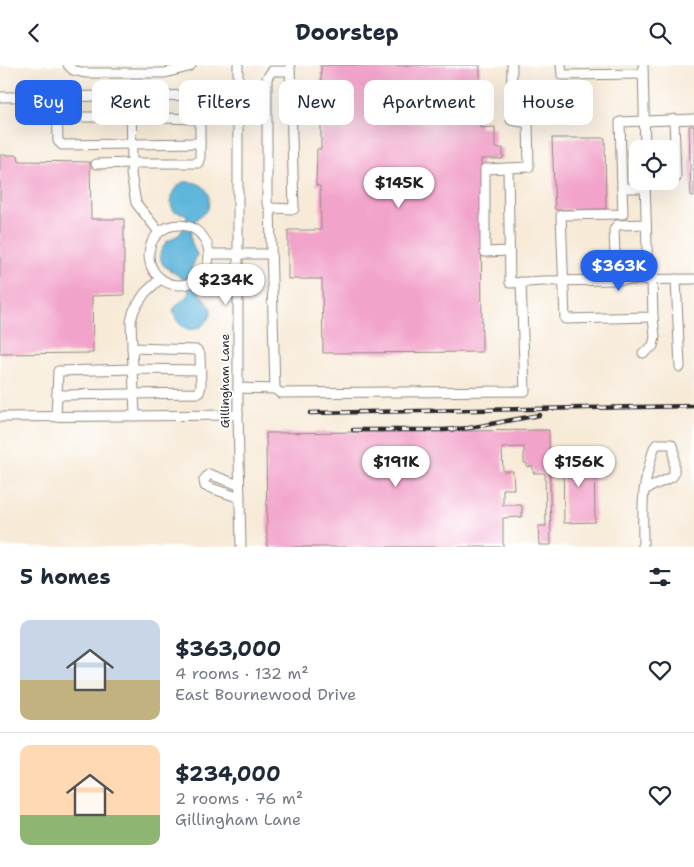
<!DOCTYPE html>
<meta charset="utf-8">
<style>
:root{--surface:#fff;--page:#f2f2f3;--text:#1f2937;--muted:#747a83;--line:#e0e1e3;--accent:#2563eb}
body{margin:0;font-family:"Shantell Sans",sans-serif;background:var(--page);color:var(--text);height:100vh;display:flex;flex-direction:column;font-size:19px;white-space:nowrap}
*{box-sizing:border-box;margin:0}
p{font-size:16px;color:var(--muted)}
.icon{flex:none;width:28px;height:28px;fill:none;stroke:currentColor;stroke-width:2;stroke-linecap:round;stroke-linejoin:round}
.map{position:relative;height:482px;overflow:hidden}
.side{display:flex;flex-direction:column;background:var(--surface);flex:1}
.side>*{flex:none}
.top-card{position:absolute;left:15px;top:15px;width:665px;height:45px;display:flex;gap:10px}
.fabs{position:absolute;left:629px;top:75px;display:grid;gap:10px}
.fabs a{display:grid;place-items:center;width:50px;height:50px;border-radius:10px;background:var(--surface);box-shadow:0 5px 20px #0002;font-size:25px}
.price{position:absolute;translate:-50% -42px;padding:0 11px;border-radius:18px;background:#fff;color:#222;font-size:16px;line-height:32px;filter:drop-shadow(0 1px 2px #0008)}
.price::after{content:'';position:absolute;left:50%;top:30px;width:15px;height:11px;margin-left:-8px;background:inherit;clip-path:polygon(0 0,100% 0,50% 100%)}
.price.on{background:var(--accent);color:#fff}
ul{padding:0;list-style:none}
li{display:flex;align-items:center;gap:15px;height:125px;padding:0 20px}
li+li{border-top:1px solid var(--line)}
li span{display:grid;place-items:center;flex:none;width:140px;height:100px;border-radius:10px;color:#555}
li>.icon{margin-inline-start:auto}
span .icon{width:60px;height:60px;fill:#fffc;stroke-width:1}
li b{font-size:21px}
h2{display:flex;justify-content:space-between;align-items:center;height:60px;padding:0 20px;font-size:21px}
.chip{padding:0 18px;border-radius:10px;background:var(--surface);box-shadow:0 5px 20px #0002;font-size:18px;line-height:45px}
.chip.on{background:var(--accent);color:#fff}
header{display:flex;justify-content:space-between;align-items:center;height:65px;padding:0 20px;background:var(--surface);font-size:22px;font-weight:700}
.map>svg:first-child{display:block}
.water{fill:#5eb6db;stroke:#447083}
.building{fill:#f2a3ca}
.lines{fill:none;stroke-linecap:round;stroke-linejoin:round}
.minor-casing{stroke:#918a81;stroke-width:11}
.minor{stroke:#fff;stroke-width:9}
.rail-casing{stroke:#2b2b2b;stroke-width:4.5}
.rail{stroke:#fff;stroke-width:2.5;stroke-dasharray:8;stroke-linecap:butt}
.labels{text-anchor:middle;stroke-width:4;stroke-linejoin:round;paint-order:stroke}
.street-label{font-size:12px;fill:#2b2b2b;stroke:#fff}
</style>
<header><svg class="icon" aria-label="back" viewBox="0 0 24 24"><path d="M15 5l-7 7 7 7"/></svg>Doorstep<svg class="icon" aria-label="search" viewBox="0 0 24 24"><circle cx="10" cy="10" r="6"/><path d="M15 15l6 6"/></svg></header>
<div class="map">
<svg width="694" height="482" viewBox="0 0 694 482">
<rect width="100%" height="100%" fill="#fff"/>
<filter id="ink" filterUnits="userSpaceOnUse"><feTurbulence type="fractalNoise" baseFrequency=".02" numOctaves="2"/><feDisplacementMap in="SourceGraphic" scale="10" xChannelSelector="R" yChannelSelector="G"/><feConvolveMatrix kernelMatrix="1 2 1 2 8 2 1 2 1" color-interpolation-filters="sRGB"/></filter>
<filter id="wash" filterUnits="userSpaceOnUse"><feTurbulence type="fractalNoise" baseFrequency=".0096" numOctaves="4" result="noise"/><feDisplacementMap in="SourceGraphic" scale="20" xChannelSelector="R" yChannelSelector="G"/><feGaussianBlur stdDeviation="1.12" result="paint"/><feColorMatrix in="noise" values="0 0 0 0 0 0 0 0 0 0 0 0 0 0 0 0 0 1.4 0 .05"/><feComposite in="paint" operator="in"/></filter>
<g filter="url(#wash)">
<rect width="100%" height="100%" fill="#f7ead7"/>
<path class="water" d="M 184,117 C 202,116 212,124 208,144 C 205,149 199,150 196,155 C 188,166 190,178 197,189 C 196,196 189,204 191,211 C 193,217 196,225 200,229 C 205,235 212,240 211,249 C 210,252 208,254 207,256 C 194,272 176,263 173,245 C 177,238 186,235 189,227 L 183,214 L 163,200 L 161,195 L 160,188 L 166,177 L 180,169 L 187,154 L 186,149 L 174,146 C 167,136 172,122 184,117 Z"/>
<g id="blocks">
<g class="building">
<path d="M 321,0 L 480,0 L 480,63 L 495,62 L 495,83 L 503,83 L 503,94 L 481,94 L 482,287 L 323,288 L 322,214 L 288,214 L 288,165 L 321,165 L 320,121 L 316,120 L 317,84 L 321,84 Z"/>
<path d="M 689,61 L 694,61 L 694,131 L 691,131 Z"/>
<path d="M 552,73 L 605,73 L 606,144 L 555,145 Z"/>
<path d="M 0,90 L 18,90 L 19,96 L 90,97 L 91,154 L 124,154 L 124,230 L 92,231 L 93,288 L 0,289 Z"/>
<path d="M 549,365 L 551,480 L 539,480 L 538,461 L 546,461 L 545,408 L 533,408 L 533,401 L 527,402 L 527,398 L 524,398 L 524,382 L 502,383 L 503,406 L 513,406 L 514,424 L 503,424 L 503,440 L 522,440 L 522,452 L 503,453 L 503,482 L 267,482 L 266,368 Z"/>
<path d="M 594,389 L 595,457 L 564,458 L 563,390 Z"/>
</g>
</g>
</g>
<g filter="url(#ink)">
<use href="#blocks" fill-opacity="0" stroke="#918a81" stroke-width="1"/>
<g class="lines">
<defs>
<g id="minor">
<path d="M 68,0 L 73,5 L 85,8 L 165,8 L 188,2 L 191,0"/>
<path d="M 238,0 L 238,350 L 241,482"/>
<path d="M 512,0 L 511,55 L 528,58 L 529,102 L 508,103 L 510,218 L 543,216 L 694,214"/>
<path d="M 561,0 L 562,10 L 643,9"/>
<path d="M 643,0 L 645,84"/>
<path d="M 0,32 L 238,30"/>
<path d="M 57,32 L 58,76 L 62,80 L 200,78"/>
<path d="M 57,52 L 131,52 L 195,54 L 200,56 L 200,92 L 198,98 L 132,98 L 131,109 L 136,138 L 159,167"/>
<path d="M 674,54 L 676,113"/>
<path d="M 96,99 L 132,98 L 131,31"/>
<path d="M 508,103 L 485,104 L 485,187 L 510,186"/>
<path d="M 645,116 L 648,215"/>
<path d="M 622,123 L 623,149 L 561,150 L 565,254 L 653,252 L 652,215"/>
<path d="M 646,123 L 622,123 L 620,57 L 694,54"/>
<path d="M 270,143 L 267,138 L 267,13 L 272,6 L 290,6"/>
<circle cx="179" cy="190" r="30"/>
<path d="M 210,189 L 271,189"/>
<path d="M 676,214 L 680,302"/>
<path d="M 616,215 L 614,165 L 617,160 L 646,159"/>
<path d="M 643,288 L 653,281 L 655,272 L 653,252"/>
<path d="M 238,323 L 275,324 L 280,328 L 525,326 L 521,217"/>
<path d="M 275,324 L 270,143 L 294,144 L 290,0"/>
<path d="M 57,330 L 199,328 L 201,321 L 200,289 L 197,285 L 132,283"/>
<path d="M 135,351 L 131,256 L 134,245 L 145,228 L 160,214"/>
<path d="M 0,352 L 238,350"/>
<path d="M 56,352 L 58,306 L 133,304 L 201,305"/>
<path d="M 239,420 L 209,409 L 204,415 L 205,421 L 240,433"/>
<path d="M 643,482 C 643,463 642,444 644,426 C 646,411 650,397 654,383 L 657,379 L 671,379 L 674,383 L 674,409 L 672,412 L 644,425"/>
</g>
</defs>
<use href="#minor" class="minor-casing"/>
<use href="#minor" class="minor"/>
<defs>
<g id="rail">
<path d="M 310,348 L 694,341"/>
<path d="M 353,365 L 444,365 L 469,363 L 539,350"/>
</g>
</defs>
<use href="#rail" class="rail-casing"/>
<use href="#rail" class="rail"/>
</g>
</g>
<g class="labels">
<g class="street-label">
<text transform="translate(225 316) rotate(-90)" y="4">Gillingham Lane</text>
</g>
</g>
</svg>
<div class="fabs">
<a><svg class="icon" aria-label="locate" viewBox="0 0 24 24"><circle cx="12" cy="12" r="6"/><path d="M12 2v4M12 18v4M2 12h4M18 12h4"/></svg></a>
</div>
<b class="price" style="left:399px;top:144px">$145K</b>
<b class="price on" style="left:619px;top:227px">$363K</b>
<b class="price" style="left:226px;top:241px">$234K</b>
<b class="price" style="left:396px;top:423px">$191K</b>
<b class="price" style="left:579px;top:423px">$156K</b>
<div class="top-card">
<a class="chip on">Buy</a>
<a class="chip">Rent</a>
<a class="chip">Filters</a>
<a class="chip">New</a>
<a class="chip">Apartment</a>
<a class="chip">House</a>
</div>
</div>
<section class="side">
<h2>5 homes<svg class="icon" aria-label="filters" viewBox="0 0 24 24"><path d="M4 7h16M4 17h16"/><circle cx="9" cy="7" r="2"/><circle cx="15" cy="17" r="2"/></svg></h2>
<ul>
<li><span style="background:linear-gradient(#c9d6e8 60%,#c2b280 0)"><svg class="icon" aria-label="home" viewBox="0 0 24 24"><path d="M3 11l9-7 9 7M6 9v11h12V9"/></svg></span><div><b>$363,000</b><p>4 rooms · 132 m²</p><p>East Bournewood Drive</p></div><svg class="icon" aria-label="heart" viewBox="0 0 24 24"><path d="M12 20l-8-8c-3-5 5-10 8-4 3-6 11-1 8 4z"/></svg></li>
<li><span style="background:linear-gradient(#ffd9b3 70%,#8fb573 0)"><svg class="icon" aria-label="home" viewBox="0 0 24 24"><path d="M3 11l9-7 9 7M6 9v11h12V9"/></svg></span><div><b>$234,000</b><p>2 rooms · 76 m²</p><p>Gillingham Lane</p></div><svg class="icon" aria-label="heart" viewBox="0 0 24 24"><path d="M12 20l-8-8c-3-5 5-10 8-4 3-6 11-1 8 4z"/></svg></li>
</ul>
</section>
